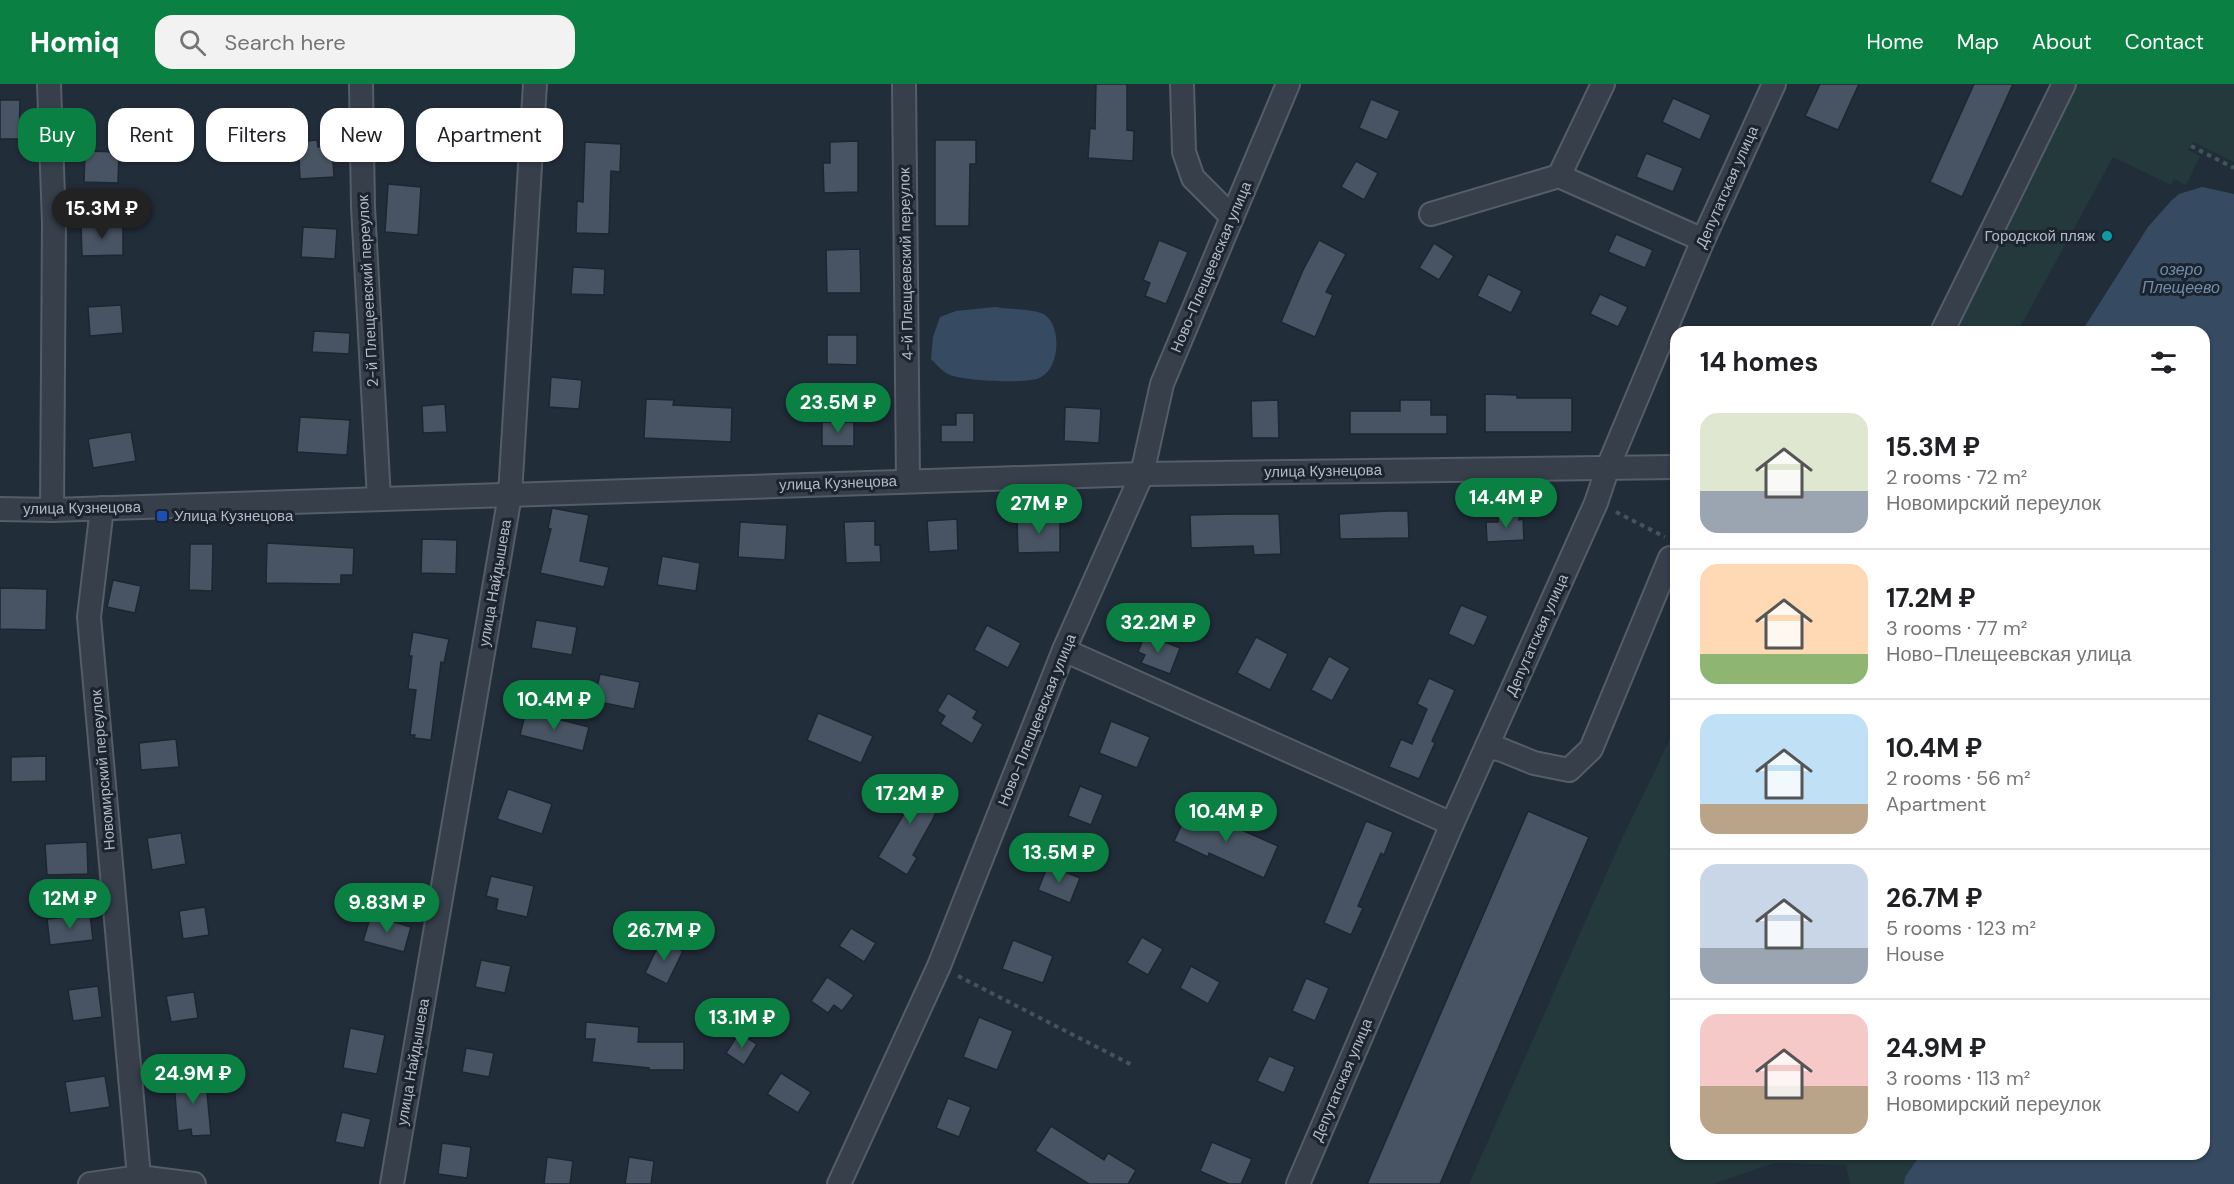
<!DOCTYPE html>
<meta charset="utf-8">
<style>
:root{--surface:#fff;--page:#f2f2f2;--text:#202124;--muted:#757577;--line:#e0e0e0;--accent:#0b8043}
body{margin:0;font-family:"DM Sans",sans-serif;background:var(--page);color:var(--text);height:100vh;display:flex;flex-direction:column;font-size:22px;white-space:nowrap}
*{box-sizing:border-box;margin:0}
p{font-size:20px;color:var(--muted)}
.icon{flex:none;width:33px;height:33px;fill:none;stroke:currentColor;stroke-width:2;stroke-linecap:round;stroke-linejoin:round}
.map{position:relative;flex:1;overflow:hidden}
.drawer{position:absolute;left:1670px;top:242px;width:540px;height:834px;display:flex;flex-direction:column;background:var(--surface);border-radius:18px;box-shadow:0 2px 4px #0004}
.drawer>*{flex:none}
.guide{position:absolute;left:18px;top:24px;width:570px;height:54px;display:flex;gap:12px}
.price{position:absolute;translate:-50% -51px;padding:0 14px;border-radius:21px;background:var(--accent);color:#fff;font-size:20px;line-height:39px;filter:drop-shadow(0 2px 3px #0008)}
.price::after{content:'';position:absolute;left:50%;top:36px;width:18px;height:14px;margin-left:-9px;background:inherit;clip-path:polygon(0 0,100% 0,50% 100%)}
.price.selected{background:#222;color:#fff}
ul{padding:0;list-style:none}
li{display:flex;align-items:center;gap:18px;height:150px;padding:0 30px}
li+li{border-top:2px solid var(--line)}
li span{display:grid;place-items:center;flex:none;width:168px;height:120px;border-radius:18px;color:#555}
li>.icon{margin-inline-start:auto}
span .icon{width:72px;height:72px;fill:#fffc;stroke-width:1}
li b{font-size:26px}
h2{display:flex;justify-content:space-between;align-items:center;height:72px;padding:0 30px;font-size:26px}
.pill{padding:0 21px;border-radius:18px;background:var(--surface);box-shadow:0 2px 4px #0004;font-size:21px;line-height:54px}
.pill.selected{background:var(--accent);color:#fff}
header{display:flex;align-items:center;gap:36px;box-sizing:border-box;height:84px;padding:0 30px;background:var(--accent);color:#fff}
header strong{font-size:28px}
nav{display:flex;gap:33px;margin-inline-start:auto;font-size:21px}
.search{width:420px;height:54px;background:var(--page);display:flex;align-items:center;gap:15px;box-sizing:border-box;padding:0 21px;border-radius:18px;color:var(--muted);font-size:22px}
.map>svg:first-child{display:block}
.green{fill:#24393b}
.water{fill:#364a61}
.building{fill:#485463;stroke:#1d2631;stroke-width:1.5}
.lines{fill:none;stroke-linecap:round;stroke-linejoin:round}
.minor-casing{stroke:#545d68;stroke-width:26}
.path{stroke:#425658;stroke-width:4;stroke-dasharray:4.5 4.5;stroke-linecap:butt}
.minor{stroke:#363f4a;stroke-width:22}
.culture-dot{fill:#0f9aa8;stroke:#1b242f;stroke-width:2}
.transit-dot{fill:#1a4fb4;stroke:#1b242f;stroke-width:2}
.labels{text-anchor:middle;stroke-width:6;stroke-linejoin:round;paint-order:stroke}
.street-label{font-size:15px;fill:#b1bac6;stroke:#1b242f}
.poi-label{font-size:15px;fill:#b1bac6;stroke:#1b242f;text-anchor:end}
.water-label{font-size:16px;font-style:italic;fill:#718caa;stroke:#1b242f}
</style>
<header>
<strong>Homiq</strong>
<div class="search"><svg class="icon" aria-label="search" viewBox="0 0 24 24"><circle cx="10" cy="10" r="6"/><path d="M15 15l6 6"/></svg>Search here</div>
<nav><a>Home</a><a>Map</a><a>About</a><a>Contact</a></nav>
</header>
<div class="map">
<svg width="2234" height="1100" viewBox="0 0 2234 1100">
<rect width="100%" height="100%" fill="#222d3a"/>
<g class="green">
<path d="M 2074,0 L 2234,0 L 2234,78 L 2193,58 L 2188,66 L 2200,72 L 2186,101 L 2174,95 L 2171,101 L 2113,73 L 2018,247 L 1955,248 Z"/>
<path d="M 2202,103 L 2234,110 L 2234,1100 L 1850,1100 L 1846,1081 L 1774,1079 L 1713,1100 L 1469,1100 L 1620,759 L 1675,645 L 1676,1070 L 2204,1070 L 2204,248 L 2082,247 L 2148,143 L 2171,117 L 2179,110 Z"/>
</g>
<g class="water">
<path d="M 2202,103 L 2234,110 L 2234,1100 L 1904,1100 L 1905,1093 L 1921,1070 L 2204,1070 L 2204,248 L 2082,247 L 2148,143 L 2171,117 L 2179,110 Z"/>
<path d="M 995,223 C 1006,225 1037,225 1045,231 C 1062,243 1060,286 1039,294 C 1026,300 960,297 948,290 C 942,287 936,280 931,275 L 933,253 L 940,233 L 956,227 Z"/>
</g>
<g class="building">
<path d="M 1096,0 L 1127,0 L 1127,46 L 1134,47 L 1133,77 L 1088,74 L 1090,44 L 1095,45 Z"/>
<path d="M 1820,0 L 1859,0 L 1838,46 L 1805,32 Z"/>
<path d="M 1974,0 L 2013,0 L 1962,113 L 1930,98 Z"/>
<path d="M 1673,14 L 1711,31 L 1700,56 L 1662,38 Z"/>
<path d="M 1371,15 L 1400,27 L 1387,56 L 1359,44 Z"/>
<path d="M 0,16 L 20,16 L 19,55 L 0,55 Z"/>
<path d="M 452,30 L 497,30 L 496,64 L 452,64 Z"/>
<path d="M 317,56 L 318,63 L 332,62 L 334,93 L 300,95 L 298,58 Z"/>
<path d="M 935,56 L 976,56 L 976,80 L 970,80 L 969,142 L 935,142 Z"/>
<path d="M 858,57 L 858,108 L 824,109 L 823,79 L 830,79 L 830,58 Z"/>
<path d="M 585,58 L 621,60 L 620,88 L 611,87 L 609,150 L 576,149 L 577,117 L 583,118 Z"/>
<path d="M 85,67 L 119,68 L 118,99 L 84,98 Z"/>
<path d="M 1646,69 L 1683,84 L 1673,108 L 1636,93 Z"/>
<path d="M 1356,77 L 1378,89 L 1364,116 L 1341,103 Z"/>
<path d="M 388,100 L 421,103 L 418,151 L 385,148 Z"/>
<path d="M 123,141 L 123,171 L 82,172 L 81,142 Z"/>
<path d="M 303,143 L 337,145 L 335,175 L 301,173 Z"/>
<path d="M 1616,150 L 1653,166 L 1645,184 L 1608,168 Z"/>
<path d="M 1159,156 L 1188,168 L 1166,220 L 1145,212 L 1150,199 L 1143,196 Z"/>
<path d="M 1319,156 L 1346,170 L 1326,208 L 1333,211 L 1315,253 L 1281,238 L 1303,186 Z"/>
<path d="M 1434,159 L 1454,172 L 1439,196 L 1419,184 Z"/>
<path d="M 860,165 L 861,209 L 827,209 L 826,166 Z"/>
<path d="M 573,183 L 605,185 L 604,211 L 571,210 Z"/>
<path d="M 1488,190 L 1522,207 L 1511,229 L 1477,212 Z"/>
<path d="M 1600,210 L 1628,223 L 1618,243 L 1590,230 Z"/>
<path d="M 121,221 L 123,249 L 90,252 L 88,223 Z"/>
<path d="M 314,247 L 350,249 L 349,270 L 312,268 Z"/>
<path d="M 827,251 L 857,251 L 857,281 L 827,280 Z"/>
<path d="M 551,293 L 582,296 L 579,325 L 549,323 Z"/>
<path d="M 1485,310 L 1517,311 L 1517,314 L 1572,314 L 1572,348 L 1485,348 Z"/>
<path d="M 646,315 L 674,316 L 673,321 L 732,324 L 731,358 L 644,354 Z"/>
<path d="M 1278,316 L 1279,354 L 1252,354 L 1251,317 Z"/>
<path d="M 1400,316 L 1431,316 L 1431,331 L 1447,331 L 1447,350 L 1350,350 L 1350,327 L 1400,327 Z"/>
<path d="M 445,320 L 447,348 L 423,349 L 422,322 Z"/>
<path d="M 1065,323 L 1101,325 L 1099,359 L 1064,357 Z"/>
<path d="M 956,329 L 974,329 L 974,358 L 941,358 L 941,341 L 956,341 Z"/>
<path d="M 300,333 L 350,336 L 347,371 L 297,368 Z"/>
<rect x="822" y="338" width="32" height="24"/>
<path d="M 131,348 L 136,377 L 93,384 L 88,355 Z"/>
<path d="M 552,424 L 589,431 L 580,477 L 609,483 L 604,503 L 540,489 L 551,445 L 548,444 Z"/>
<path d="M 1388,427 L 1408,427 L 1409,454 L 1340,455 L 1339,430 Z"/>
<path d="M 1233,430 L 1279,430 L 1281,470 L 1254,471 L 1253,462 L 1191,464 L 1190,431 Z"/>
<path d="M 1519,430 L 1519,436 L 1523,435 L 1524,456 L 1487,458 L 1486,438 L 1498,438 L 1498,431 Z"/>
<path d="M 1060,433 L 1060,468 L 1018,469 L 1017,434 Z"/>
<path d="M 957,435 L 958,466 L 929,468 L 927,437 Z"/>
<path d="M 875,437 L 875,461 L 880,461 L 881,478 L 846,479 L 844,438 Z"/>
<path d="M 740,438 L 787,441 L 785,476 L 738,473 Z"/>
<path d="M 422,455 L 457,456 L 456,490 L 421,489 Z"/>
<path d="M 267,459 L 354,464 L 353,491 L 341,491 L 341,500 L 266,499 Z"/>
<path d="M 190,460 L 213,460 L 212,507 L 189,506 Z"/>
<path d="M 662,472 L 700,479 L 696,507 L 657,501 Z"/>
<path d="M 113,496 L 141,502 L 135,529 L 107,523 Z"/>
<path d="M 0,504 L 47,505 L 46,546 L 0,545 Z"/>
<path d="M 1461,521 L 1488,532 L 1474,562 L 1448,550 Z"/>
<path d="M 536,536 L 577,543 L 572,571 L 531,564 Z"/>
<path d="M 987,541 L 1021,559 L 1008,584 L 974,566 Z"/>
<path d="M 413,548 L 449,555 L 444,579 L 441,578 L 431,656 L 414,654 L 415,651 L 410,651 L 416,606 L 408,605 L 412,572 L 409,572 Z"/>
<path d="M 1145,550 L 1180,564 L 1170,590 L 1141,579 L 1145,571 L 1138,568 Z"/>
<path d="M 1256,553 L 1288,570 L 1270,606 L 1237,589 Z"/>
<path d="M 1329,572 L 1350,584 L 1332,617 L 1311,606 Z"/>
<path d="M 600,590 L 640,598 L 634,625 L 594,617 Z"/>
<path d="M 1429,594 L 1455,606 L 1432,657 L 1435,659 L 1419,695 L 1389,683 L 1401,655 L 1412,660 L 1427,625 L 1417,620 Z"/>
<path d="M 948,609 L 977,627 L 973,634 L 983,640 L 972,660 L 940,640 L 945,632 L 937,627 Z"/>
<path d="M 526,627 L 589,643 L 583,667 L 520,651 Z"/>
<path d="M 818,629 L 873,652 L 861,679 L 807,656 Z"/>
<path d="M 1111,637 L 1150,653 L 1137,684 L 1099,669 Z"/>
<path d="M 176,655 L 179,683 L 141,686 L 139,659 Z"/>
<path d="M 46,672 L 46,697 L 11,698 L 11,673 Z"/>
<path d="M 901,695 L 943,713 L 933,735 L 913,771 L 917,774 L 907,791 L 878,773 L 905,728 L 890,722 Z"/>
<path d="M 1080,702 L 1103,711 L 1091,741 L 1068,732 Z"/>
<path d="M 508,705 L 552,720 L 542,750 L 497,735 Z"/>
<path d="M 1190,723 L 1278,762 L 1264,794 L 1209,769 L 1208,773 L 1174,757 Z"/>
<path d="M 1528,727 L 1589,753 L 1440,1100 L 1367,1100 Z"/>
<path d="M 1366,737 L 1393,748 L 1384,771 L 1381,769 L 1358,822 L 1363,824 L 1351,851 L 1324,839 Z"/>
<path d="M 181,749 L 186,780 L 152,786 L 147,754 Z"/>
<path d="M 87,758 L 88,790 L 47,791 L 45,760 Z"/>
<path d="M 1048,781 L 1080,794 L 1070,819 L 1038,806 Z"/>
<path d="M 491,792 L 534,802 L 527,833 L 496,826 L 498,815 L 486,812 Z"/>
<path d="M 205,823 L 209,851 L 183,855 L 179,827 Z"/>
<path d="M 90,830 L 93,856 L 50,861 L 47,835 Z"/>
<path d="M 371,831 L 411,843 L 404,868 L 363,857 Z"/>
<path d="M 851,844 L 876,859 L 864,878 L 839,862 Z"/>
<path d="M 1142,853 L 1163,865 L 1148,891 L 1127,879 Z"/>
<path d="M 661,856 L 683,867 L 667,900 L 645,889 Z"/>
<path d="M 1013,856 L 1053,872 L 1043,899 L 1002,885 Z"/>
<path d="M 481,876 L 511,882 L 505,909 L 475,903 Z"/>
<path d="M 1191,882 L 1220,898 L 1208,920 L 1180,904 Z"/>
<path d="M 827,893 L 854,911 L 842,927 L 834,921 L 828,929 L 811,917 Z"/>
<path d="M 1306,894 L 1329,904 L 1315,937 L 1292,927 Z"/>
<path d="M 98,902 L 102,933 L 73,937 L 68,906 Z"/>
<path d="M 194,908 L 198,934 L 171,938 L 166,912 Z"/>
<path d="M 979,933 L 1013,947 L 997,986 L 963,973 Z"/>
<path d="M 586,938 L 639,943 L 638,958 L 684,958 L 684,986 L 649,986 L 649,984 L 592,978 L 595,955 L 585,955 Z"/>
<path d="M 350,944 L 385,951 L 377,990 L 343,984 Z"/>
<path d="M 739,949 L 757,960 L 744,981 L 726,969 Z"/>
<path d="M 466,964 L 494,969 L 489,993 L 462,988 Z"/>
<path d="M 1269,972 L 1295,983 L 1284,1009 L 1257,997 Z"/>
<path d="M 205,988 L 211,1051 L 192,1052 L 191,1045 L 178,1047 L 174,999 L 187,998 L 186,990 Z"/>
<path d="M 781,989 L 811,1008 L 798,1029 L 767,1010 Z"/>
<path d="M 105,992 L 110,1023 L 70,1029 L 65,998 Z"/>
<path d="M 948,1014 L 971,1023 L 959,1053 L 936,1044 Z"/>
<path d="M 342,1028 L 371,1035 L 364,1064 L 335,1058 Z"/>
<path d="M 1051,1042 L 1104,1076 L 1108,1069 L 1136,1086 L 1128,1100 L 1089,1100 L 1035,1067 Z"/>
<path d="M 1212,1058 L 1252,1075 L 1241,1100 L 1229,1100 L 1200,1087 Z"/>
<path d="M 442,1059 L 471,1063 L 467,1094 L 438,1090 Z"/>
<path d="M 547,1073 L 573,1077 L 570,1100 L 544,1100 Z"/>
<path d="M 629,1073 L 654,1077 L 651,1100 L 625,1100 Z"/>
</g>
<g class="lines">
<defs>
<g id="minor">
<path d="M 49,0 L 54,139 L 52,426"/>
<path d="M 361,0 L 363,123 L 379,415"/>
<path d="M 904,0 L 908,396"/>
<path d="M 1182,0 L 1184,68 L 1193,94 L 1232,133"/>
<path d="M 1603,0 L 1559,92 L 1703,156"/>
<path d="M 1431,130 L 1559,92"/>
<path d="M 1942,248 L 2064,0"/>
<path d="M 102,424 L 89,533 L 139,1093"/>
<path d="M 0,425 L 52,426 L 1142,390 L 1676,383"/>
<path d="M 1064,566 L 1452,740"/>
<path d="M 1487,662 L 1502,666 L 1534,679 L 1569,686 L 1591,665 L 1670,474"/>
<path d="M 90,1100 L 139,1093 L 194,1100"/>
<path d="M 392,1100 L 510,411 L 535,0"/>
<path d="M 839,1100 L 939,882 L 1064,566 L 1142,390 L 1162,300 L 1288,0"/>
<path d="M 1298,1100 L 1452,740 L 1596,419 L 1608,383 L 1703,156 L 1774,0"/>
</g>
</defs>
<use href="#minor" class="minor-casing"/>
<g class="path">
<path d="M 2191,62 L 2234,84"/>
<path d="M 1616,428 L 1665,453"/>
<path d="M 958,892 L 1132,981"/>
</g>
<use href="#minor" class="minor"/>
</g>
<circle class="culture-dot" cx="2107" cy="152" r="6"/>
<rect class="transit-dot" x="156" y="426" width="12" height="12" rx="3"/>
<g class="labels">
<g class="street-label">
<text transform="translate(1727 103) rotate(-66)" y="5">Депутатская улица</text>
<text transform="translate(906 180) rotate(-91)" y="5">4-й Плещеевский переулок</text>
<text transform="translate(1211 183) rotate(-67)" y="5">Ново-Плещеевская улица</text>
<text transform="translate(368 207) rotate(-93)" y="5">2-й Плещеевский переулок</text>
<text transform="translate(1323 387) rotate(-1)" y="5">улица Кузнецова</text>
<text transform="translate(838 399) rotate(-2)" y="5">улица Кузнецова</text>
<text transform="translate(82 424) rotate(-1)" y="5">улица Кузнецова</text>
<text transform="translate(495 499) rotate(-80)" y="5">улица Найдышева</text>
<text transform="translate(1537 551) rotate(-66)" y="5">Депутатская улица</text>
<text transform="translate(1037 636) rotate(-68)" y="5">Ново-Плещеевская улица</text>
<text transform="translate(103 686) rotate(-95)" y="5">Новомирский переулок</text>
<text transform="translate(413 978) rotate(-80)" y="5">улица Найдышева</text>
<text transform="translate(1342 996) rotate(-67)" y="5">Депутатская улица</text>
</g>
<g class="poi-label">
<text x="2095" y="157">Городской пляж</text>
<text x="174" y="437" text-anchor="start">Улица Кузнецова</text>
</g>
<g class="water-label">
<text x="2181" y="191">озеро<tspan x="2181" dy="18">Плещеево</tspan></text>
</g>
</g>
</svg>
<b class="price selected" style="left:102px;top:156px">15.3M ₽</b>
<b class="price" style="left:838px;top:350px">23.5M ₽</b>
<b class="price" style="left:1506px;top:445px">14.4M ₽</b>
<b class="price" style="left:1039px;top:451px">27M ₽</b>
<b class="price" style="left:1158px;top:570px">32.2M ₽</b>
<b class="price" style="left:554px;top:647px">10.4M ₽</b>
<b class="price" style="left:910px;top:741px">17.2M ₽</b>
<b class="price" style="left:1226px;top:759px">10.4M ₽</b>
<b class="price" style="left:1059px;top:800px">13.5M ₽</b>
<b class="price" style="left:70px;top:846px">12M ₽</b>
<b class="price" style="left:387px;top:850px">9.83M ₽</b>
<b class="price" style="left:664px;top:878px">26.7M ₽</b>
<b class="price" style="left:742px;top:965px">13.1M ₽</b>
<b class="price" style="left:193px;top:1021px">24.9M ₽</b>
<div class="guide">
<a class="pill selected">Buy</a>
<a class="pill">Rent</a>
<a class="pill">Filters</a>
<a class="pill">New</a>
<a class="pill">Apartment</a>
</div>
<section class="drawer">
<h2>14 homes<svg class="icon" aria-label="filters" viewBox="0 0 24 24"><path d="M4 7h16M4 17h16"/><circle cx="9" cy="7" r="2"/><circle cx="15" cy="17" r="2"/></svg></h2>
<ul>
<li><span style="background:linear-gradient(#dfe7d0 65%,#9aa5b1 0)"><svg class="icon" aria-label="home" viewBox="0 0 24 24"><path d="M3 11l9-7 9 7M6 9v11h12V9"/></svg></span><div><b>15.3M ₽</b><p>2 rooms · 72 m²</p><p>Новомирский переулок</p></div></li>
<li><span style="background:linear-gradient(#ffd9b3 75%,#8fb573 0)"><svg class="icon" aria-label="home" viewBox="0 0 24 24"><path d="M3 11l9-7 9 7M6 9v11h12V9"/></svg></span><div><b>17.2M ₽</b><p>3 rooms · 77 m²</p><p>Ново-Плещеевская улица</p></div></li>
<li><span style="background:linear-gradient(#bfe0f5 75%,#b9a48a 0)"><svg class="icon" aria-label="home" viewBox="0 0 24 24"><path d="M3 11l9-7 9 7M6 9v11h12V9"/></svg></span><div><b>10.4M ₽</b><p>2 rooms · 56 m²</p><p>Apartment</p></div></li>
<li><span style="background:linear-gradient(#c9d6e8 70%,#9aa5b1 0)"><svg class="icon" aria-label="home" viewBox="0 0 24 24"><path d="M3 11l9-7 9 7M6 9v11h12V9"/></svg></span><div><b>26.7M ₽</b><p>5 rooms · 123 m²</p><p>House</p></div></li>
<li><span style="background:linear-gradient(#f6c9c9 60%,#b9a48a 0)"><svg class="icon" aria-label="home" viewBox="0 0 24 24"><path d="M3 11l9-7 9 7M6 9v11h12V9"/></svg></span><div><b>24.9M ₽</b><p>3 rooms · 113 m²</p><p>Новомирский переулок</p></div></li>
</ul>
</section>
</div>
